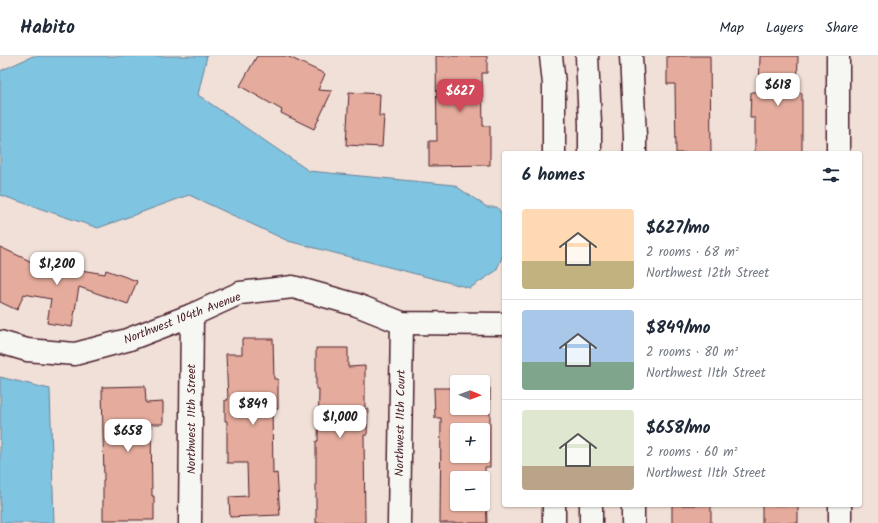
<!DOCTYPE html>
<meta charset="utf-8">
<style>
:root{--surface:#fff;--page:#f2f2f3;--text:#1f2937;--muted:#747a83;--line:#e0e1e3;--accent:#d1495b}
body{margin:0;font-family:Kalam,sans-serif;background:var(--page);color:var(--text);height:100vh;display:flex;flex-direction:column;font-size:15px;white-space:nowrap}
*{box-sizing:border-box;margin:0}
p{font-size:13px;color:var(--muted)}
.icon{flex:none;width:22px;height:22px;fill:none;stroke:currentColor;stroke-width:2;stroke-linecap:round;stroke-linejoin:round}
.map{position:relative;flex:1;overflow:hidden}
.panel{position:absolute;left:502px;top:95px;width:360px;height:356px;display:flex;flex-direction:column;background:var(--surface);border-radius:4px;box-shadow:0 1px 3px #0004}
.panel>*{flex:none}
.needle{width:26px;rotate:91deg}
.buttons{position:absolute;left:450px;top:319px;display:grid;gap:8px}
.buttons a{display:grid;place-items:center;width:40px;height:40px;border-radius:4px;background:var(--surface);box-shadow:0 1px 3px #0004;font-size:20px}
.price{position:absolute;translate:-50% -34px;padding:0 9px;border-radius:8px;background:#fff;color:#222;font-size:13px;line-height:26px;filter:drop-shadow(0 1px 2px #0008)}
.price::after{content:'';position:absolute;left:50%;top:24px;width:12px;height:9px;margin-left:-6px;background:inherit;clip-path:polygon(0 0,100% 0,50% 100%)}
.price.current{background:var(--accent);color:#fff}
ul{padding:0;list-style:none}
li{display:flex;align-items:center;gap:12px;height:100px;padding:0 20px}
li+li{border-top:1px solid var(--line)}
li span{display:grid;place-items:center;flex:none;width:112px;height:80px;border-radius:4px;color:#555}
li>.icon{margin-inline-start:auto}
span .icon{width:48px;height:48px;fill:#fffc;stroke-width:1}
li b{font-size:17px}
h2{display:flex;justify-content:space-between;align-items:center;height:48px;padding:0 20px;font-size:17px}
header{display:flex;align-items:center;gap:24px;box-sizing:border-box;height:56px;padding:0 20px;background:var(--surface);border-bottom:1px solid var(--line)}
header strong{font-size:19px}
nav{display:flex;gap:22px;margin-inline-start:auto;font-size:14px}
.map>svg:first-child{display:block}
.water{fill:#7fc4e0;stroke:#6a8298}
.building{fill:#e5ac9d;stroke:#4a1f2b;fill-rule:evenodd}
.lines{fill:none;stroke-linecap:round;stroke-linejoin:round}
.minor-casing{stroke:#4a1f2b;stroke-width:25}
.minor{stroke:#f6f6f2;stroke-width:22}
.labels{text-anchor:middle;stroke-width:3.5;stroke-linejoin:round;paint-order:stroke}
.street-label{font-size:12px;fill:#4a1f2b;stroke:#f6f6f2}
</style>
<header>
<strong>Habito</strong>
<nav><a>Map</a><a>Layers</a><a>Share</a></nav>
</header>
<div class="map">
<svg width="878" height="467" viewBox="0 0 878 467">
<rect width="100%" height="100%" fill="#f1e0d8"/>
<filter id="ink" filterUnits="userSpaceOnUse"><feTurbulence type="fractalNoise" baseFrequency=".025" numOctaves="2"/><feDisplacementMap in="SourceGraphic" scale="8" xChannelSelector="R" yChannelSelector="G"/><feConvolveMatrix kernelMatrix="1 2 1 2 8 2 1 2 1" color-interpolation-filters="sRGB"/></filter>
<g filter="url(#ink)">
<g class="water">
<path d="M 33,0 L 207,0 L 198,39 L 309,115 L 454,129 L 487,151 L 497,151 L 504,161 L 504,197 L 496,215 L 470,232 L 288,185 L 189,139 L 98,172 L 0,139 L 0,15 Z"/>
<path d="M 0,321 L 50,333 L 54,467 L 0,467 Z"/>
</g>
<g class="building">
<path d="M 257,0 L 287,0 L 325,18 L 318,34 L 332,35 L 314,73 L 281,57 L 282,54 L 240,30 Z"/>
<path d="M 436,0 L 487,0 L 487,17 L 482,17 L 483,70 L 490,70 L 490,109 L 429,110 L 429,85 L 437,85 Z"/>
<path d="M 667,0 L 710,0 L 711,97 L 676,97 L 675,28 L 667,28 Z"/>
<path d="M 760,0 L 798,0 L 797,37 L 802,37 L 802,97 L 755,97 L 755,62 L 750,62 L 751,36 L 759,36 Z"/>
<path d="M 349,36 L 380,38 L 379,60 L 384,60 L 382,91 L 346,89 Z"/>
<path d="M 0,191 L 32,206 L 105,218 L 106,214 L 137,225 L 128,248 L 79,231 L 72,271 L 47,267 L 51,243 L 24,238 L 17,254 L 0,246 Z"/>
<path d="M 242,283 L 273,283 L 274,323 L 278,323 L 278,353 L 272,353 L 273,418 L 277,417 L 280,459 L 230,461 L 229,441 L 248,440 L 247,407 L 227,407 L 227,365 L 225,365 L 225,344 L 228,344 L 226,298 L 242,298 Z"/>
<path d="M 316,292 L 348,292 L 348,311 L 365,310 L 365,353 L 368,353 L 367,379 L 364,379 L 365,467 L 316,467 L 316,385 L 318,385 L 319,333 L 316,333 Z"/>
<path d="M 145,330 L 146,347 L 163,346 L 163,368 L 151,368 L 152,440 L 154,440 L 154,464 L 103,464 L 103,424 L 104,424 L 102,331 Z"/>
<path d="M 434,332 L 457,332 L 457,352 L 483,352 L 483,332 L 490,332 L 490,411 L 485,411 L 487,467 L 440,467 L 441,362 L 435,362 ZM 457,374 L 483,374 L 483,400 L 457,400 ZM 457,422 L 483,422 L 483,448 L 457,448 Z"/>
<rect x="672" y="449" width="39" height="18"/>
<rect x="762" y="449" width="36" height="18"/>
</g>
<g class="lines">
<defs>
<g id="minor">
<path d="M 551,0 L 554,28 L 554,97"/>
<path d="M 587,0 L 590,68 L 590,97"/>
<path d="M 631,0 L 635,80 L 635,97"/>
<path d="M 838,0 L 838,97"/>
<path d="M 0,286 L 27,294 L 75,298 L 127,284 L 192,259 L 240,237 L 293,231 L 357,249 L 402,267 L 504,268"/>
<path d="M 591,449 L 591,467"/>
<path d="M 840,449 L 840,467"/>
<path d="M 190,467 L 192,259"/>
<path d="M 399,467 L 402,267"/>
<path d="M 554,467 L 554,449"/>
<path d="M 633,467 L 633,449"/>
</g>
</defs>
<use href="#minor" class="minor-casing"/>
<use href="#minor" class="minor"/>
</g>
</g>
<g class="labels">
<g class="street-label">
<text transform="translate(182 262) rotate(-21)" y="4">Northwest 104th Avenue</text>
<text transform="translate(191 363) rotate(-90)" y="4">Northwest 11th Street</text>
<text transform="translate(400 367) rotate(-89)" y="4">Northwest 11th Court</text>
</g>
</g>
</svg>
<div class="buttons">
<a><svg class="needle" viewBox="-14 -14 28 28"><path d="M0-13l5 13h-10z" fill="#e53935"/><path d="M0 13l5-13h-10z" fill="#747a83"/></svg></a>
<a>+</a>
<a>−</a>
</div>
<b class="price" style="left:778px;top:51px">$618</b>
<b class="price current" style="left:460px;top:57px">$627</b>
<b class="price" style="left:57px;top:230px">$1,200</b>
<b class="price" style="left:253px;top:370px">$849</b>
<b class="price" style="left:340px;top:383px">$1,000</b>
<b class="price" style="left:128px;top:397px">$658</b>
<section class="panel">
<h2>6 homes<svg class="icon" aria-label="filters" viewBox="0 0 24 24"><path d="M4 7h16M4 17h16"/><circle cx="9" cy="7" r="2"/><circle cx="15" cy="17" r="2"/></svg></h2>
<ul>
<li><span style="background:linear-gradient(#ffd9b3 65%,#c2b280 0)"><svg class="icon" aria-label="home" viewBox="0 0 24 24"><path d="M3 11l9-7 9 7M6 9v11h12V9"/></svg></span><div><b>$627/mo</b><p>2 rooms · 68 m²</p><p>Northwest 12th Street</p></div></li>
<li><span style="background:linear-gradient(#a9c7e8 65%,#7fa58c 0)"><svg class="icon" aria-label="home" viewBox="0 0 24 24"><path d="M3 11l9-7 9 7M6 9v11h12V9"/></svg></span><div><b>$849/mo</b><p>2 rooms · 80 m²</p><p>Northwest 11th Street</p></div></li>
<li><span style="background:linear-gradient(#dfe7d0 70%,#b9a48a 0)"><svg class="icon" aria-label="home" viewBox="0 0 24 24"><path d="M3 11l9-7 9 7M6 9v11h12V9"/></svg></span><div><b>$658/mo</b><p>2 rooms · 60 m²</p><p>Northwest 11th Street</p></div></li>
</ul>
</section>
</div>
